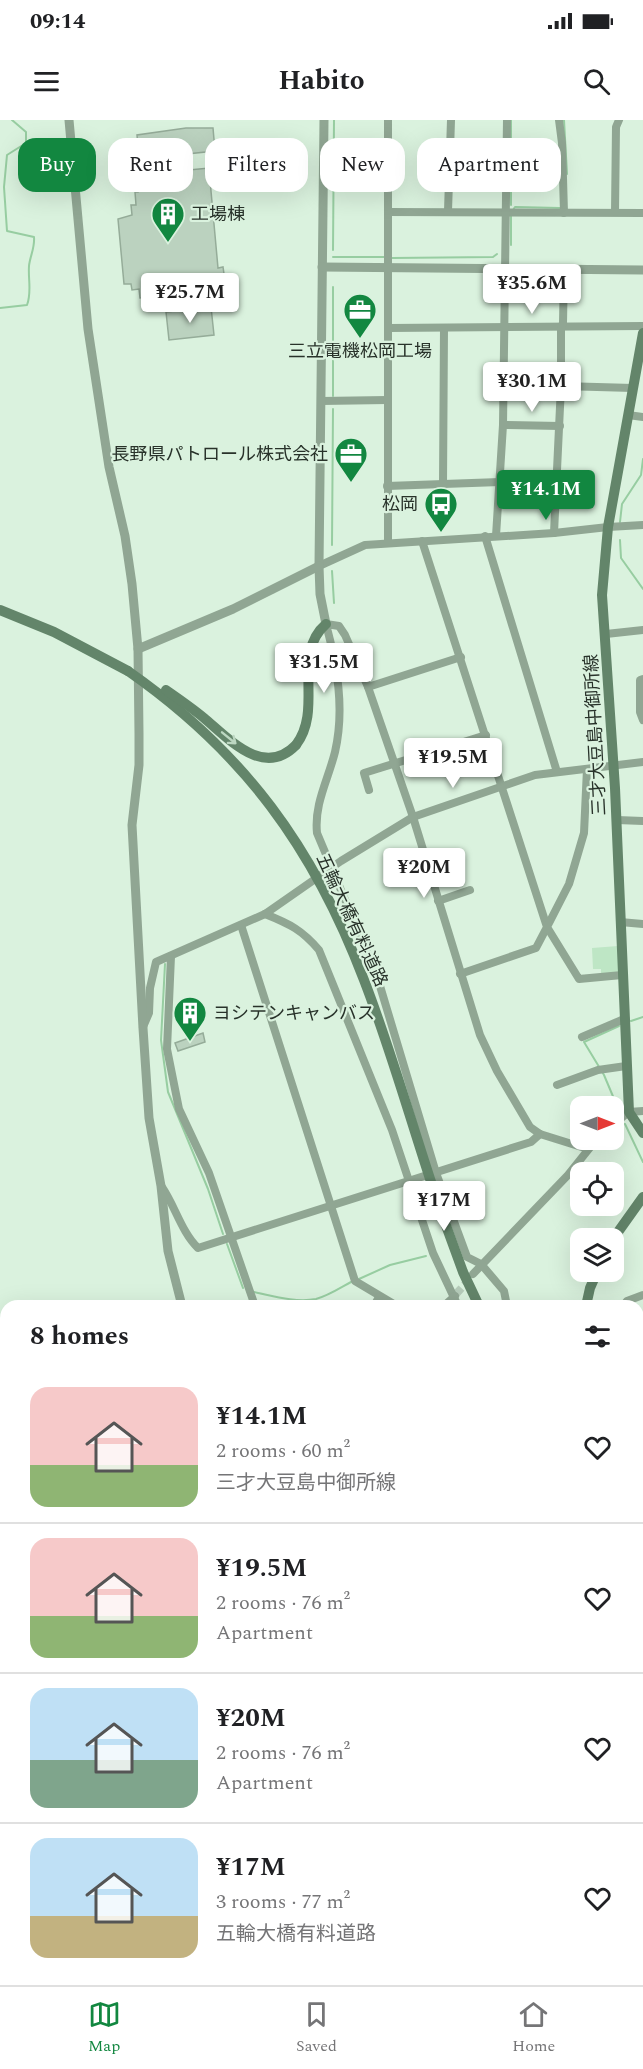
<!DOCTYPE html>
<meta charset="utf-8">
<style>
:root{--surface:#fff;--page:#f2f2f2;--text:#202124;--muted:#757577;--line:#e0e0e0;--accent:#128740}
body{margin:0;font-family:Spectral,"Noto Sans JP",serif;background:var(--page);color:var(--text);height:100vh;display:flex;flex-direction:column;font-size:22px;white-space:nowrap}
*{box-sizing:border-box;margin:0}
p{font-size:20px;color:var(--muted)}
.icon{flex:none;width:33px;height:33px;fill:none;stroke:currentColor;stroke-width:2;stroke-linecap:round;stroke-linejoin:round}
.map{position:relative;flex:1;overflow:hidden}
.details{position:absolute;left:0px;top:1180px;width:644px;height:686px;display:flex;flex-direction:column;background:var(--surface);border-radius:18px 18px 0 0;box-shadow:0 6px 24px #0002}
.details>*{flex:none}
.top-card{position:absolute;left:18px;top:18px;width:608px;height:54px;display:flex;gap:12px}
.needle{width:39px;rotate:90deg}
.tools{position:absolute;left:570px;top:976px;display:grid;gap:12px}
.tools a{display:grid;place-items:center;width:54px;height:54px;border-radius:12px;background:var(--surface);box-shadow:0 6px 24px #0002;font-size:30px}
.price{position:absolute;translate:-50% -51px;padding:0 14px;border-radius:6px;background:#fff;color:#222;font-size:20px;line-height:39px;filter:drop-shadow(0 2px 3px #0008)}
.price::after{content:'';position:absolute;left:50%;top:36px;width:18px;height:14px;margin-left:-9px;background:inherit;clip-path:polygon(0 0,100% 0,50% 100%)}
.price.active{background:var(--accent);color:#fff}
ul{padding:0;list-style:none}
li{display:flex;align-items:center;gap:18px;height:150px;padding:0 30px}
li+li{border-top:2px solid var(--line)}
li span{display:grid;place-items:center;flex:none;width:168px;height:120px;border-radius:18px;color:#555}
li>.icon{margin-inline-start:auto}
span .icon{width:72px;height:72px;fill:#fffc;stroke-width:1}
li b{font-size:26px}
h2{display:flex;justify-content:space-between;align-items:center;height:72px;padding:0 30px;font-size:26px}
.tag{padding:0 21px;border-radius:18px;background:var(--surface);box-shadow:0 6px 24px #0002;font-size:21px;line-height:54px}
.tag.active{background:var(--accent);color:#fff}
.status{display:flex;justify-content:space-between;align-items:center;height:42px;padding:0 30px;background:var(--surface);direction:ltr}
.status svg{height:16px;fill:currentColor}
header{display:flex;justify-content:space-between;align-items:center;height:78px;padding:0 30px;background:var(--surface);font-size:27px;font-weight:700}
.tab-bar{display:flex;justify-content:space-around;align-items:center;height:84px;border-top:2px solid var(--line);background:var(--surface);font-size:16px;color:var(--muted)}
.tab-bar a{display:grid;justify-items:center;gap:3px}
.tab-bar .active{color:var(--accent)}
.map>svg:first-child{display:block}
.green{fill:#bee6c5}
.water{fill:#97cda1}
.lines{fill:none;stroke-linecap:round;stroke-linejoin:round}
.stream{stroke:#97cda1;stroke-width:2}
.building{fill:#bbd2bf;stroke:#95ac99;stroke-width:1.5}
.minor-tunnel{stroke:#b6ccba;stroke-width:8;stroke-dasharray:8 4;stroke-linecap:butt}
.minor{stroke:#90a693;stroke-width:8}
.tertiary{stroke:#90a693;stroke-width:9}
.secondary{stroke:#63856a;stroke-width:10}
.primary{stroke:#436d4c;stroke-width:12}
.secondary-bridge{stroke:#63856a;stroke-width:10}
.oneway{stroke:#bcd7c1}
.labels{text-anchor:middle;stroke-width:4.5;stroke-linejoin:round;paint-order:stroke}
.poi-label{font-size:18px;fill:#28322a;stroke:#daf2de;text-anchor:start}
.street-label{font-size:18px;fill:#28322a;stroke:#daf2de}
</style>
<div class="status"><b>09:14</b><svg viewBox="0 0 49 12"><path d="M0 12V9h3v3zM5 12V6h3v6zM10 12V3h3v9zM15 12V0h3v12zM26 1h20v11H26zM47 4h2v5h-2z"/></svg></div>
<header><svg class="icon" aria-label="menu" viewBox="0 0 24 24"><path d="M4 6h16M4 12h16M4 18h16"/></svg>Habito<svg class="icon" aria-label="search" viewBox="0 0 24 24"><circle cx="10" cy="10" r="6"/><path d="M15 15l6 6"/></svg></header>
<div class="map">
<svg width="643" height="1865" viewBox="0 0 643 1865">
<rect width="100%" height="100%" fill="#daf2de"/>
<path class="green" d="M 618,826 L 619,850 L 617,853 L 601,854 L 601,849 L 593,849 L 592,828 Z"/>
<path class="water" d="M 0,1303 L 6,1313 L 6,1860 L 44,1860 L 45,1865 L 0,1865 Z"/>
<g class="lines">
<g class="stream">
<path d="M 564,0 L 567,54"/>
<path d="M 511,85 L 511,0"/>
<path d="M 513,90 L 515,87 L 560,88"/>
<path d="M 511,96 L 511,125"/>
<path d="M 333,130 L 334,0"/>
<path d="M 333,137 L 385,137"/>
<path d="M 392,138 L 493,137 L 497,134"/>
<path d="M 333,167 L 333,276"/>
<path d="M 0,188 L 27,185 C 32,172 28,160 29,146 C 30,136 35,128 34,117 L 7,111 L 4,67 L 7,35 L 26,23 L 26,12 L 12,0"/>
<path d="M 620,402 L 622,384 L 641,355 L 643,339"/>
<path d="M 620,420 L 621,438 L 643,469"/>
<path d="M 332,425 L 333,289"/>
<path d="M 332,451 L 334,483"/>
<path d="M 165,844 L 161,920 L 168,972 L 208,1069 L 223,1114"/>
<path d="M 631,901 L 643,897"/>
<path d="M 619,906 L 584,922 L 604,955 L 620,993"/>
<path d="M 625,1004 L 643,1042"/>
<path d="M 227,1124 L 243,1168"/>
<path d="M 359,1159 L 390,1145 L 426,1136"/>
<path d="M 254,1172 C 273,1176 296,1183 316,1179 C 328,1176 340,1168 351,1162"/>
<path d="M 638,1404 L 643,1402"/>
<path d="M 638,1523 L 643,1530"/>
<path d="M 638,1627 L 643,1644"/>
</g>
</g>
<g class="building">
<path d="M 186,8 L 213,8 L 215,31 L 139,39 L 137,15 Z"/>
<path d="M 209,48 L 209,52 L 217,51 L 218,60 L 210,60 L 218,148 L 223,147 L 224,154 L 219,154 L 220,166 L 179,169 L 178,165 L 159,167 L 160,176 L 140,178 L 139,169 L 132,170 L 131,164 L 124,164 L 118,99 L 132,95 L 131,85 L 136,85 L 135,72 L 138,72 L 137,55 Z"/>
<path d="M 211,187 L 214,215 L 169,220 L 166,192 Z"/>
<path d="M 203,913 L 205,922 L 178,931 L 175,923 Z"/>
</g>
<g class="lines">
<path class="minor-tunnel" d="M 456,1174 L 469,1160"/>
<g class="minor">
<path d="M 559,0 L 562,23 L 564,93"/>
<path d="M 448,91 L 451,0"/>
<path d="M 388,92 L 643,93"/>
<path d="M 615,92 L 616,7 L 619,0"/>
<path d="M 389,208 L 643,206"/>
<path d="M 561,266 L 633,268"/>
<path d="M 321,281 L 387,280"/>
<path d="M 628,295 L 643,297"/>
<path d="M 503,305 L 560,306"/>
<path d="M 443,364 L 444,208"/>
<path d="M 387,366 L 500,362"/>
<path d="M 554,413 L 561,266 L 561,208 L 563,203 L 564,149"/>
<path d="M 485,416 L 557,652"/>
<path d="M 496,416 L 503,305 L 507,0"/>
<path d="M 422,421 L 547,807 L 536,828 L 460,854"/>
<path d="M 388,422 L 388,0"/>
<path d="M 319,446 L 365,425 L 554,413 L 608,407 L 643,405"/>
<path d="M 606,514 L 643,510"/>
<path d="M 643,559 L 640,560 L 640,592 L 643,600"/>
<path d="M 368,567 L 461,537"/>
<path d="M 587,649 L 584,713 L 569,764 L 547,807 L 579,859 L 622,855"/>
<path d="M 369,670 L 364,653 L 486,615"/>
<path d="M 617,700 L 643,701"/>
<path d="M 438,781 L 470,770"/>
<path d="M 265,794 C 290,804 302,810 319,830 L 392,1010 L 433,1133 L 458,1186"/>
<path d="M 620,802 L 643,804"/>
<path d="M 241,805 L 355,1161 L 397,1186"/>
<path d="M 171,836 L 167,929 L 179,989 L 209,1053 L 255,1186"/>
<path d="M 143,907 L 149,893 L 150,868 L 156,842 L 265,794 L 341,741 L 413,697 L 535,655 L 643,642"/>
<path d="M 582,917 L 624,899"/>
<path d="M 557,965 L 598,950 L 626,946"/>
<path d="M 614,1004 L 629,992 L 643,991"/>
<path d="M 162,1067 C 175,1086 182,1113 198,1128 L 531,1022 L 540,1014"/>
<path d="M 473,1154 L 568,1055 L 596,1020"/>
<path d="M 374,1186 L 379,1177"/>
<path d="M 444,1186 L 455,1176"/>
<path d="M 507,1186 L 504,1171 L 481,1144 L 467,1137 L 436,1053 L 377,856 L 317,713 C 314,684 328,660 335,632 C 345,589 337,545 326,504 L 339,506 L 345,515 L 368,567 L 413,697 L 480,915 L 497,951 L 530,1007 L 540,1014 L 588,1029"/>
<path d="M 623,1186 L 627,1181 L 643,1175"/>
<path d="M 638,1249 L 643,1249"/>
<path d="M 638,1369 L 643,1368"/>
<path d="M 638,1410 L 643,1407"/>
<path d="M 638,1562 L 643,1558"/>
<path d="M 638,1617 L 643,1629"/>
<path d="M 638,1744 L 643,1739"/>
<path d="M 638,1804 L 643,1798"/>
<path d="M 535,1860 L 539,1865"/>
<path d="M 579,1865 L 584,1860"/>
<path d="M 637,1865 L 643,1859"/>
</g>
<g class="tertiary">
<path d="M 69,0 L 88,209 L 109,347 L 125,416 L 132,464 L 138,529 L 139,614 L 139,645 L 132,705 L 143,908 L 149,998 L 161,1066 L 168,1131 L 182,1186"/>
<path d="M 324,0 L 319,446 L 320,474 L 326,504"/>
<path d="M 322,147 L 643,150"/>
<path d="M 138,529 L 233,489 L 319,446"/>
<path d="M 507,1860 L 510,1865"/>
</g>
<g class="secondary">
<path d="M 643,213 L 608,407 L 602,475 L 615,668 L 629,992 L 643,1013"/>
<path d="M 0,490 L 54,512 L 128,551"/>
<path d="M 296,625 C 324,589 291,534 326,504"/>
<path d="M 440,1089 L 463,1152 L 479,1186"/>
<path d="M 613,1119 L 643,1077"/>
<path d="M 586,1186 L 590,1168 L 597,1152"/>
<path d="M 638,1425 L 643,1433"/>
</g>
<g class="primary">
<path d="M 638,1684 L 643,1681"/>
<path d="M 307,1865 L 316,1860"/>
</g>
<g class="secondary-bridge">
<path d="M 128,551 C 244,632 314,728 364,860 C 393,935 414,1013 440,1089"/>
<path d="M 166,570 C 179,579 192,588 204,598 C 230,620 264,658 296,625"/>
</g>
</g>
<defs><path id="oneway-shaft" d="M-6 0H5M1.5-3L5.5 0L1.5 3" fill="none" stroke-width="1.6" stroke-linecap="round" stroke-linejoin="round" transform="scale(1.5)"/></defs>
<use class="oneway" href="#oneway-shaft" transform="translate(229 618) rotate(39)"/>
<defs>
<symbol id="building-pin" viewBox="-11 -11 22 30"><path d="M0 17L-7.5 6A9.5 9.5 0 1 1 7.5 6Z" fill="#128740" stroke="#daf2de"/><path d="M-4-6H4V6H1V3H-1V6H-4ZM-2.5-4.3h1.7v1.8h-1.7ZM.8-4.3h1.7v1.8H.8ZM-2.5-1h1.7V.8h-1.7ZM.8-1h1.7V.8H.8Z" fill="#fff"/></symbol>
<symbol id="office-pin" viewBox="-11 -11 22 30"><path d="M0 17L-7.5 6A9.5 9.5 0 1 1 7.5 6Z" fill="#128740" stroke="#daf2de"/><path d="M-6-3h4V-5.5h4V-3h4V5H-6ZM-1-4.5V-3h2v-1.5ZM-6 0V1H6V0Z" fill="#fff"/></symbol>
<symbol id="bus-pin" viewBox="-11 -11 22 30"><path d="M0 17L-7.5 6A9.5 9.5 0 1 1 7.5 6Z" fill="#128740" stroke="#daf2de"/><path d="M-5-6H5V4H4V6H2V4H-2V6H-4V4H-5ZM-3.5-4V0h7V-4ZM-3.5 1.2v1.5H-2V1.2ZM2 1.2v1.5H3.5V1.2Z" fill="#fff"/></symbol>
</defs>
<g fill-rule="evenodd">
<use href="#building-pin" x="149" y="75" width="38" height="52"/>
<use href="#office-pin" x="341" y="171" width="38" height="52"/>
<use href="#office-pin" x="332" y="315" width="38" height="52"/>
<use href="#bus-pin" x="422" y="365" width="38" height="52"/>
<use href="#building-pin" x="171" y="874" width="38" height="52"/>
</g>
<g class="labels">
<g class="poi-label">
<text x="191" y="100">工場棟</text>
<text x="360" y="237" text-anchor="middle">三立電機松岡工場</text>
<text x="328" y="340" text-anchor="end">長野県パトロール株式会社</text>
<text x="418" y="390" text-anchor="end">松岡</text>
<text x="213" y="899">ヨシテンキャンバス</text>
</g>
<g class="street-label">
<text transform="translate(595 615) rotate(-93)" y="6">三才大豆島中御所線</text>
<text transform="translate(352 800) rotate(65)" y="6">五輪大橋有料道路</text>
</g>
</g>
</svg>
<div class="tools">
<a><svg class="needle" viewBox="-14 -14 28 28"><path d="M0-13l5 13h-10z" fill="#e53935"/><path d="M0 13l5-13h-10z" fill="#757577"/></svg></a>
<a><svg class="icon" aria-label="locate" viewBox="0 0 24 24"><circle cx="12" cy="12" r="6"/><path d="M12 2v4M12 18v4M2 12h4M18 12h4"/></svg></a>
<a><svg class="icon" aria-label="layers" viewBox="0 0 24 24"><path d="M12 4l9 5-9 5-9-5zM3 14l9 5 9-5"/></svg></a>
</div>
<b class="price" style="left:532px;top:195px">¥35.6M</b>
<b class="price" style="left:190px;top:204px">¥25.7M</b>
<b class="price" style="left:532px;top:293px">¥30.1M</b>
<b class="price active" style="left:546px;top:401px">¥14.1M</b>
<b class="price" style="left:324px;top:574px">¥31.5M</b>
<b class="price" style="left:453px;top:669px">¥19.5M</b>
<b class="price" style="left:424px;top:779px">¥20M</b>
<b class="price" style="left:444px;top:1112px">¥17M</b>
<div class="top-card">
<a class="tag active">Buy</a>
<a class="tag">Rent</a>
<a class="tag">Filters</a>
<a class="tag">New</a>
<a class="tag">Apartment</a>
</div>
<section class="details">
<h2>8 homes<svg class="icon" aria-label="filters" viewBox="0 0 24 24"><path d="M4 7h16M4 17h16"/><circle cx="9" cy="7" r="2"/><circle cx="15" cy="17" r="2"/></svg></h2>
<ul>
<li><span style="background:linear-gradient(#f6c9c9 65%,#8fb573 0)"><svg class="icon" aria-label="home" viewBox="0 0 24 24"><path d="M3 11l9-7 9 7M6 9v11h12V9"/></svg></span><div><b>¥14.1M</b><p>2 rooms · 60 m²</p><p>三才大豆島中御所線</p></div><svg class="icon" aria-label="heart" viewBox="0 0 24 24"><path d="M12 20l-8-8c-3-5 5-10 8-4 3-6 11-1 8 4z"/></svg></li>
<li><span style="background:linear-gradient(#f6c9c9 65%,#8fb573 0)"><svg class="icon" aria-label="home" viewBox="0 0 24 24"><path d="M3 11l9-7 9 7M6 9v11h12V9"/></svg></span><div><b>¥19.5M</b><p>2 rooms · 76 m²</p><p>Apartment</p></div><svg class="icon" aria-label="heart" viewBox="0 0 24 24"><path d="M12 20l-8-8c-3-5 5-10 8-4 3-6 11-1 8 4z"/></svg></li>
<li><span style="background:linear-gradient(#bfe0f5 60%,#7fa58c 0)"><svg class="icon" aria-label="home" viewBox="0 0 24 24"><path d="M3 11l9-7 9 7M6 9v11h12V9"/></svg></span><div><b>¥20M</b><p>2 rooms · 76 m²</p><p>Apartment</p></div><svg class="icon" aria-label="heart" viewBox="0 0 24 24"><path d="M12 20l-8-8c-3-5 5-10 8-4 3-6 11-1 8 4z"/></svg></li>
<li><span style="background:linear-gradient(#bfe0f5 65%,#c2b280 0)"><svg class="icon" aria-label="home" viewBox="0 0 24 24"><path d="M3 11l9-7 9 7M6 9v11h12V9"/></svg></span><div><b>¥17M</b><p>3 rooms · 77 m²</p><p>五輪大橋有料道路</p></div><svg class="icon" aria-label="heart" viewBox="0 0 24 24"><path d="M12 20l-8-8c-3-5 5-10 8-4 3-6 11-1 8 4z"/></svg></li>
</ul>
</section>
</div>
<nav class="tab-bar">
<a class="active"><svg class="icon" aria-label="map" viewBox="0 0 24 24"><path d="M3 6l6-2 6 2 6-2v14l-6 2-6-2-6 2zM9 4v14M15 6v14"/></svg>Map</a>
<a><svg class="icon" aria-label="saved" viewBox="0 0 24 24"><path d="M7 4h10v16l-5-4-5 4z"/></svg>Saved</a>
<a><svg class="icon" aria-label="home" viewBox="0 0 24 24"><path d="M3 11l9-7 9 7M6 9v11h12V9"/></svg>Home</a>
</nav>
